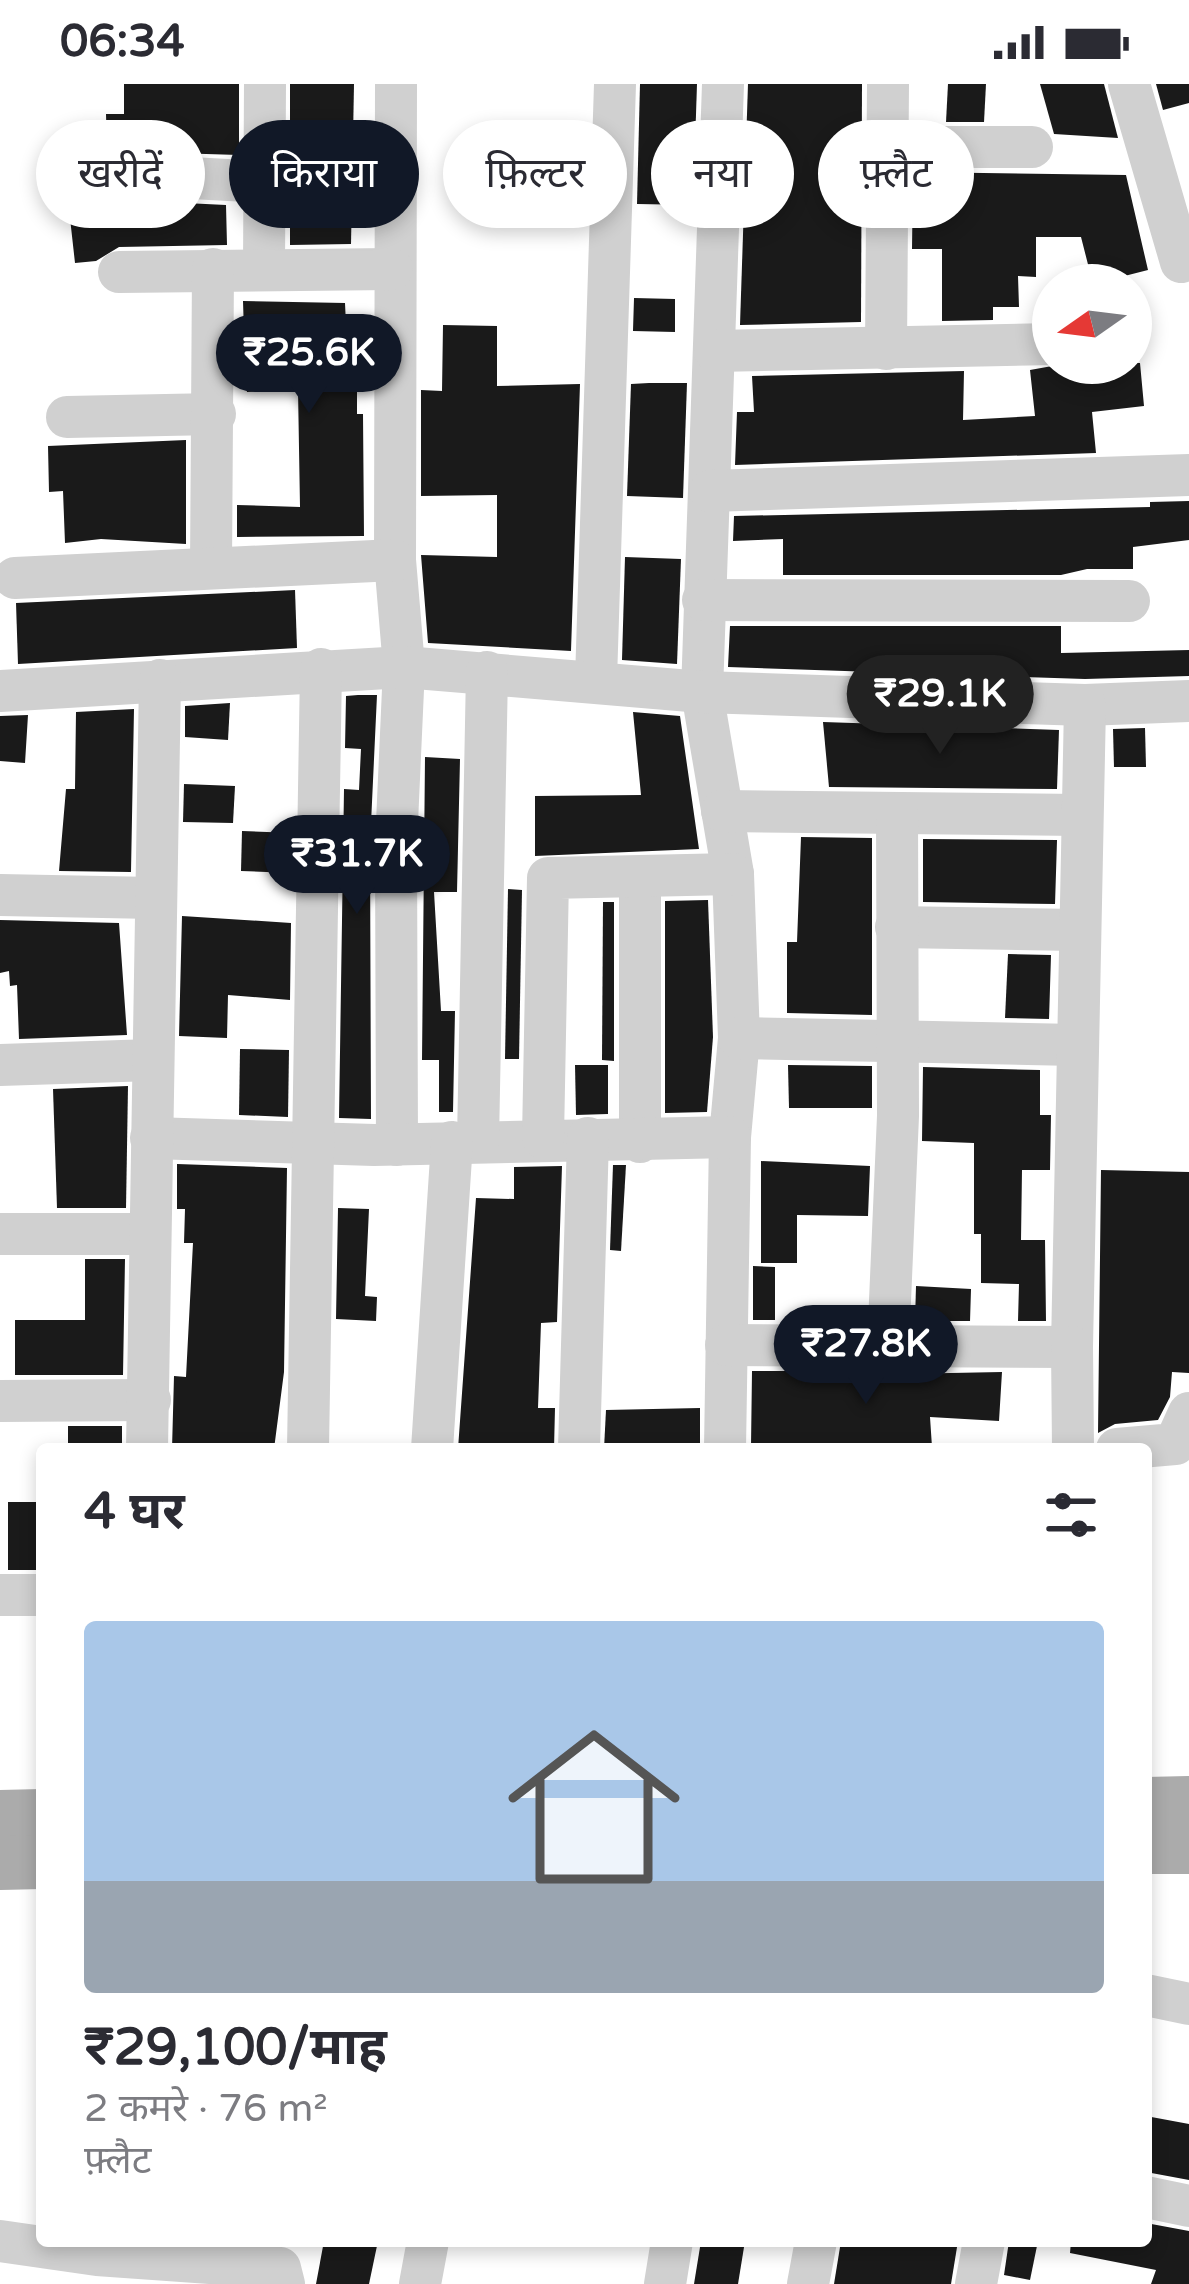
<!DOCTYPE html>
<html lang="hi">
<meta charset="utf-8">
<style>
:root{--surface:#fff;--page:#f7f7f7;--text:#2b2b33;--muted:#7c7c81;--line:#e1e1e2;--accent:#111827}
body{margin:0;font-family:"Varela Round","Noto Sans Devanagari",sans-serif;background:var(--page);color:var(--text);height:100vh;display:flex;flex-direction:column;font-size:45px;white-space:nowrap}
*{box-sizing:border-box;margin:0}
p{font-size:39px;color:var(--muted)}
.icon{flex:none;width:66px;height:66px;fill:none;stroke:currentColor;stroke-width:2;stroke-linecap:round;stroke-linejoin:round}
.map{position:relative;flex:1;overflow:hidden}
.panel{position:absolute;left:36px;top:1359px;width:1116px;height:804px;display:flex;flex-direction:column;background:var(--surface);border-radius:12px;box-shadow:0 6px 18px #0003}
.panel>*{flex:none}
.guide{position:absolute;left:36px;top:36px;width:1119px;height:108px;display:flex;gap:24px}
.needle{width:78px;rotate:256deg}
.fabs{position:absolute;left:1032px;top:180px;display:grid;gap:24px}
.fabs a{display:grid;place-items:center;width:120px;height:120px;border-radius:50%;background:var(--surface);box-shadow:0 6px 18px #0003;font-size:60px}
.price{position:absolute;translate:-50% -102px;padding:0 27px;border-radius:42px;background:var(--accent);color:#fff;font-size:39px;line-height:78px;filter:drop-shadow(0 3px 6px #0008)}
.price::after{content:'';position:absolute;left:50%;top:72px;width:36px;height:27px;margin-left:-18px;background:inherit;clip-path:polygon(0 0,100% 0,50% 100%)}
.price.current{background:#222;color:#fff}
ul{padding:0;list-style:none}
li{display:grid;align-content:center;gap:24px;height:636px;padding:0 48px}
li+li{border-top:3px solid var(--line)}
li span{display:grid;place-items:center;height:372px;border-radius:12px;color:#555}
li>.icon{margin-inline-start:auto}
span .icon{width:216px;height:216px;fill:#fffc;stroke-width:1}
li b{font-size:51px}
h2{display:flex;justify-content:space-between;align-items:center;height:144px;padding:0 48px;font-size:51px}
.chip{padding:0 42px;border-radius:54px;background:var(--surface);box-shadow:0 6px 18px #0003;font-size:42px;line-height:108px}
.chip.current{background:var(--accent);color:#fff}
.status{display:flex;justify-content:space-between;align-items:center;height:84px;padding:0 60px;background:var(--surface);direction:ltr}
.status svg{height:33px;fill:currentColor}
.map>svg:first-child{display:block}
.building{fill:#1a1a1a}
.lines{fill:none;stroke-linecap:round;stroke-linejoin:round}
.minor{stroke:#d0d0d0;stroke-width:42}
.major{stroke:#ababab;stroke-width:54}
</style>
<div class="status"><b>06:34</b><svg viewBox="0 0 49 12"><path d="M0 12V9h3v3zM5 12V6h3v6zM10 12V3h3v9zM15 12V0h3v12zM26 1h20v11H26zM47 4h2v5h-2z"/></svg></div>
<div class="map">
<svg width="1189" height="2200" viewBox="0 0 1189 2200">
<rect width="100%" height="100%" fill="#fff"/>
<g class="building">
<path d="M 124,0 L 239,0 L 239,71 L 107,67 L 106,30 L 124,30 Z"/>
<path d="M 290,0 L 354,0 L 351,160 L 290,161 Z"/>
<path d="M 640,0 L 697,0 L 693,121 L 637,120 Z"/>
<path d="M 748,0 L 862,0 L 861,238 L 740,241 Z"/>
<path d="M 948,0 L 986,0 L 984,38 L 946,38 Z"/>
<path d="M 1040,0 L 1104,0 L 1118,54 L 1054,50 Z"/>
<path d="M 1156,0 L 1189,0 L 1189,19 L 1163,26 Z"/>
<path d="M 913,88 L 1126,91 L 1148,186 L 1093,200 L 1081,153 L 1036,153 L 1036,193 L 1018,192 L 1019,223 L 993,223 L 993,236 L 942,237 L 942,165 L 912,165 Z"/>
<path d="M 144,117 L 226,121 L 227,161 L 119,163 L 96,177 L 75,179 L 69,125 Z"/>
<path d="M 634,214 L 675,215 L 675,248 L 633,247 Z"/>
<path d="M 243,217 L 345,219 L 348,284 L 357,284 L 357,330 L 363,330 L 364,452 L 237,453 L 237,421 L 300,423 L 298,305 L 247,308 L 238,254 L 244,249 Z"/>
<path d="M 443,241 L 497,242 L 497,302 L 580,300 L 571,567 L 428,559 L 421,471 L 497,473 L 497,411 L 421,412 L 421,306 L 442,307 Z"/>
<path d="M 1069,279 L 1140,279 L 1144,322 L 1092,328 L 1096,369 L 735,381 L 737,328 L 754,328 L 752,292 L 964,287 L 963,336 L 1035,332 L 1030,286 Z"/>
<path d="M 649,299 L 687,299 L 683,414 L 627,412 L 631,300 Z"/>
<path d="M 186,356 L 186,460 L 101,455 L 65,459 L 63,407 L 49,408 L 48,362 Z"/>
<path d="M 1189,417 L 1189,456 L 1133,463 L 1133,485 L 1087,485 L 1061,491 L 783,491 L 783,455 L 733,457 L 734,432 L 1150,423 L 1150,418 Z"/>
<path d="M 625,473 L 681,475 L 677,580 L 622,576 Z"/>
<path d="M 295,506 L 297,564 L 18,580 L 16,519 Z"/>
<path d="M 730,542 L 1061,542 L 1061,569 L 1189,566 L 1189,592 L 1085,595 L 728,583 Z"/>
<path d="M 358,611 L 377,611 L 370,761 L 371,1035 L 339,1034 L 344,705 L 359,706 L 361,665 L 345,664 L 346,612 Z"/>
<path d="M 230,619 L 228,656 L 185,653 L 185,622 Z"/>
<path d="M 134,625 L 131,788 L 59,787 L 66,705 L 75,705 L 76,628 Z"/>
<path d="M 633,628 L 680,632 L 699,765 L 535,772 L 535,712 L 641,711 Z"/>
<path d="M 28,631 L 25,679 L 0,677 L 0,632 Z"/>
<path d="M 823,638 L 1059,646 L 1057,705 L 829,703 Z"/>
<path d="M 1145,644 L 1146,683 L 1114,683 L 1113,645 Z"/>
<path d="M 425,673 L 460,675 L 457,808 L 434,808 L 441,927 L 455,927 L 453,1028 L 439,1028 L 439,976 L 422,976 Z"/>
<path d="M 184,700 L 235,702 L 233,739 L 183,738 Z"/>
<path d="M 242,747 L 293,749 L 292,789 L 241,787 Z"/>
<path d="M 801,753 L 872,754 L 872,931 L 787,929 L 787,858 L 797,858 Z"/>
<path d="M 923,755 L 1057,756 L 1055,820 L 923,818 Z"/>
<path d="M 508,805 L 522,806 L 519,975 L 505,975 Z"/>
<path d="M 708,816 L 713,953 L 707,1028 L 665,1029 L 665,817 Z"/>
<path d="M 603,818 L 614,818 L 614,977 L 602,976 Z"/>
<path d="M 182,832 L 291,839 L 290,916 L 228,911 L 227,954 L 179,952 Z"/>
<path d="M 0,836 L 119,839 L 127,951 L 19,955 L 17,901 L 10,902 L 9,887 L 0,889 Z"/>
<path d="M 1008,870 L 1051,871 L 1049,935 L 1005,934 Z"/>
<path d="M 240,965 L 289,966 L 288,1033 L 239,1031 Z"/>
<path d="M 575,981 L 608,981 L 608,1030 L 576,1031 Z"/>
<path d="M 788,981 L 872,982 L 872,1024 L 789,1024 Z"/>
<path d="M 923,983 L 1040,986 L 1040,1031 L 1051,1031 L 1050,1086 L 1022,1086 L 1021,1156 L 1045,1156 L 1046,1237 L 1018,1237 L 1019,1200 L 981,1199 L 981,1150 L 974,1150 L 974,1059 L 922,1057 Z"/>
<path d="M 128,1002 L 126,1124 L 57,1124 L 53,1005 Z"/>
<path d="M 761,1077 L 870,1082 L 868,1132 L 797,1131 L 797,1179 L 761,1179 Z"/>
<path d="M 177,1080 L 287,1084 L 284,1288 L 274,1365 L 172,1365 L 174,1292 L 186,1293 L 193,1159 L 184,1159 L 185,1125 L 177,1125 Z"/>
<path d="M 613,1081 L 626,1081 L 621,1167 L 610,1166 Z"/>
<path d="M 562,1082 L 557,1238 L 541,1239 L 538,1324 L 555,1324 L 554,1365 L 458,1365 L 476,1114 L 514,1115 L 514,1083 Z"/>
<path d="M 1101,1086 L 1189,1088 L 1189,1289 L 1172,1288 L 1170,1313 L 1158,1336 L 1115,1340 L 1098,1349 Z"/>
<path d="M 338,1124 L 369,1125 L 365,1212 L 377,1213 L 376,1237 L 336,1235 Z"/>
<path d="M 85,1175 L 125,1175 L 123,1291 L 15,1291 L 15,1236 L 85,1236 Z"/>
<path d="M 753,1182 L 775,1183 L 775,1236 L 753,1236 Z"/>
<path d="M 916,1202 L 971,1205 L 970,1237 L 915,1237 Z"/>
<path d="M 752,1287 L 796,1287 L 796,1292 L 1002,1288 L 999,1337 L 930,1333 L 932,1363 L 751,1362 Z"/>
<path d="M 700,1324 L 700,1365 L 604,1365 L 606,1326 Z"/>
<path d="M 68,1342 L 122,1342 L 122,1361 L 68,1362 Z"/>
<rect x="8" y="1418" width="34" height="68"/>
<path d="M 1146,2032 L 1189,2040 L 1189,2096 L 1146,2088 Z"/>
<path d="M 1146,2139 L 1189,2147 L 1189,2200 L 1151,2200 L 1156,2186 L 1070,2169 L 1071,2157 L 1146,2157 Z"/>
<path d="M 324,2157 L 378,2157 L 369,2200 L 316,2200 Z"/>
<path d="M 701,2157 L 745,2157 L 738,2200 L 694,2200 Z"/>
<path d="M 841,2157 L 958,2157 L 951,2200 L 834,2200 Z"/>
<path d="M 1009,2157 L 1038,2157 L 1030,2196 L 1004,2191 Z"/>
</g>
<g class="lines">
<g class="minor">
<path d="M 396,0 L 395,476 L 404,583 L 396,761 L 397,1061"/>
<path d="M 723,0 L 702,608 L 733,790 L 739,954 L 730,1053 L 725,1365"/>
<path d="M 1129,0 L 1181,178"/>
<path d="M 889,63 L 1032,63"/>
<path d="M 116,90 L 266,98"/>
<path d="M 264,185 L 265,0"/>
<path d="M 119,188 L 392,185"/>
<path d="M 886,265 L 888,0"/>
<path d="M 715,267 L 1053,260"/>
<path d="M 67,333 L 215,330"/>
<path d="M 710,407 L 1189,391"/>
<path d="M 211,483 L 213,185"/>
<path d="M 15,494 L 395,476"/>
<path d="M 703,516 L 1129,517"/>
<path d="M 596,596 L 615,0"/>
<path d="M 0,607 L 404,583 L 702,608 L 1085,621 L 1189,617"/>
<path d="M 722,727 L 1079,731"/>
<path d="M 640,794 L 640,1058"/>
<path d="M 0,811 L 154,814"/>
<path d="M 896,843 L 1077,846"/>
<path d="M 739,954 L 1075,961"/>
<path d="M 0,981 L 152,976"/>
<path d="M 151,1054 L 374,1061 L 730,1053"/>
<path d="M 543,1054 L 548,794 L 733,790"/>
<path d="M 478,1057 L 487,588"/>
<path d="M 0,1150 L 150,1150"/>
<path d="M 726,1261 L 1072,1263 L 1085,621"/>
<path d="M 888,1263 L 898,1032 L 897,729"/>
<path d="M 1072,1263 L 1073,1365"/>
<path d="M 0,1317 L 150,1316"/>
<path d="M 147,1365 L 160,596"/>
<path d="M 308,1365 L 321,585"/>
<path d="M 432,1365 L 452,1058"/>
<path d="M 579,1365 L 588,1054"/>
<path d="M 1117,1365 L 1175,1360 L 1189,1329"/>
<path d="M 0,1511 L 42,1511"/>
<path d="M 1146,1911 L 1189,1920"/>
<path d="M 1146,2113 L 1189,2122"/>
<path d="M 0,2157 L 97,2171 L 280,2184 L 284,2200"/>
<path d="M 420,2200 L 428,2157"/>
<path d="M 665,2200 L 672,2157"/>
<path d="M 808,2200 L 816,2157"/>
<path d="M 976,2200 L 984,2157"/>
</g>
<g class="major">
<path d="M 1146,1720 L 1189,1719"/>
<path d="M 0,1733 L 42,1732"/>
<path d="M 1146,1763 L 1189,1763"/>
<path d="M 0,1779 L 42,1778"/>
</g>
</g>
</svg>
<div class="fabs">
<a><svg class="needle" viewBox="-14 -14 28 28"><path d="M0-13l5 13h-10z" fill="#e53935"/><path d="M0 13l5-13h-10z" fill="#7c7c81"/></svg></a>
</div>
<b class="price" style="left:309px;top:332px">₹25.6K</b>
<b class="price current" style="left:940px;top:673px">₹29.1K</b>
<b class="price" style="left:357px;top:833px">₹31.7K</b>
<b class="price" style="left:866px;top:1323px">₹27.8K</b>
<div class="guide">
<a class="chip">खरीदें</a>
<a class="chip current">किराया</a>
<a class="chip">फ़िल्टर</a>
<a class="chip">नया</a>
<a class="chip">फ़्लैट</a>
</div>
<section class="panel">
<h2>4 घर<svg class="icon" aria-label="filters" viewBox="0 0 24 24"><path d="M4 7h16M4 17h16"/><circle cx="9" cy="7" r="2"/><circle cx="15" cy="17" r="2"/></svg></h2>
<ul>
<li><span style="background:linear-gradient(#a9c7e8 70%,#9aa5b1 0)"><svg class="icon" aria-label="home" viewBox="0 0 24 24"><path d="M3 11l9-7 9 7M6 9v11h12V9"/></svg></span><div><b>₹29,100/माह</b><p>2 कमरे · 76 m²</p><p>फ़्लैट</p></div></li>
</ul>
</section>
</div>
